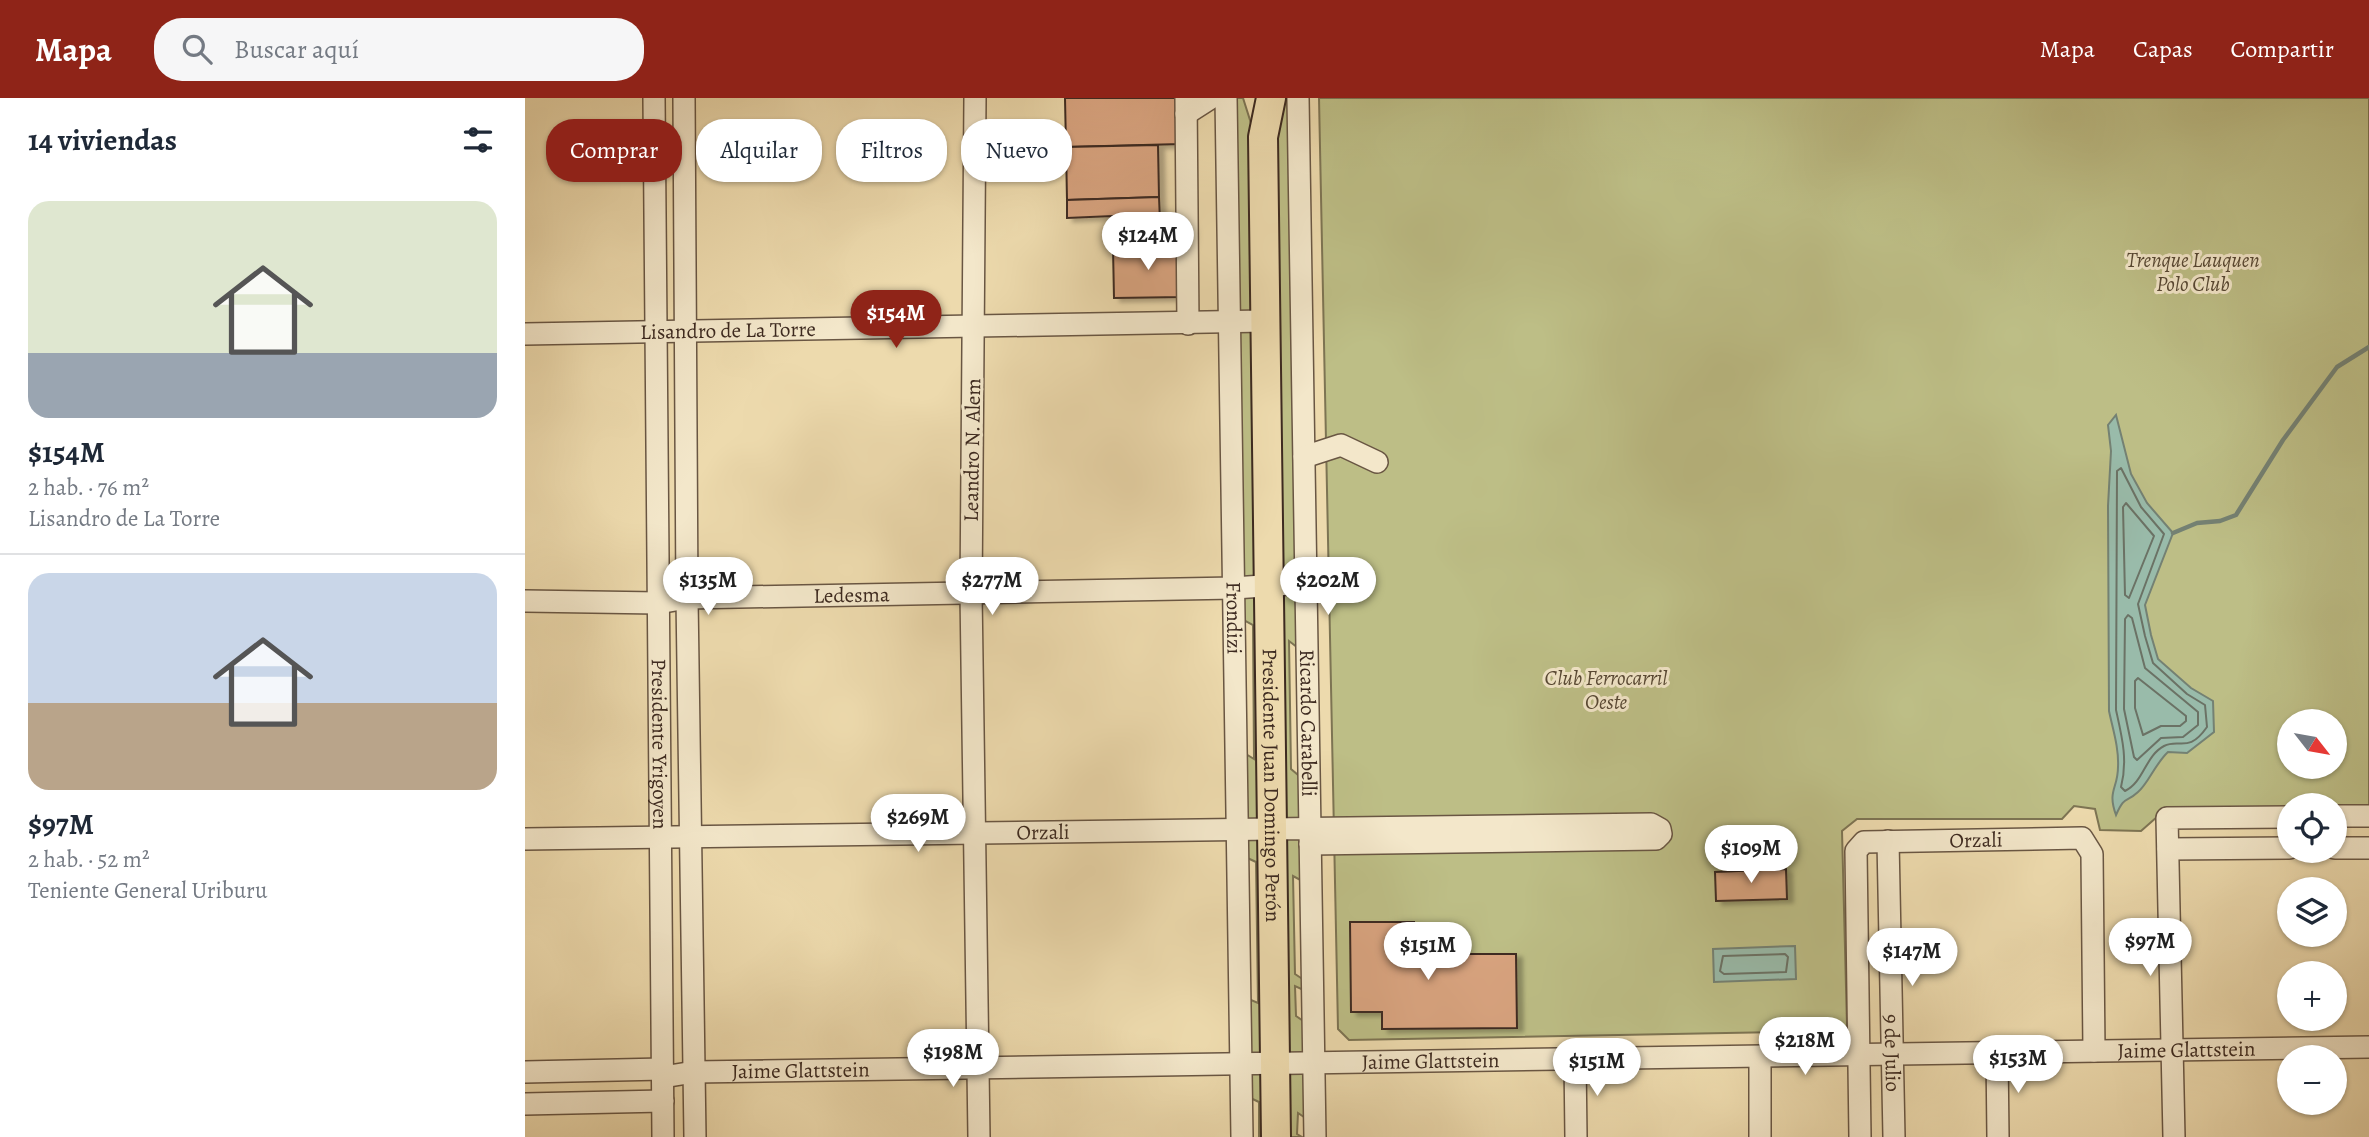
<!DOCTYPE html>
<html lang="es">
<meta charset="utf-8">
<style>
:root{--surface:#fff;--page:#f6f6f7;--text:#1f2937;--muted:#747a83;--line:#e0e1e3;--accent:#8f2418}
body{margin:0;font-family:Alegreya,serif;background:var(--page);color:var(--text);height:100vh;display:flex;flex-direction:column;font-size:26px;white-space:nowrap}
*{box-sizing:border-box;margin:0}
p{font-size:23px;color:var(--muted)}
.icon{flex:none;width:38px;height:38px;fill:none;stroke:currentColor;stroke-width:2;stroke-linecap:round;stroke-linejoin:round}
.map{position:relative;flex:1;overflow:hidden}
.drawer{display:flex;flex-direction:column;background:var(--surface);width:525px}
.drawer>*{flex:none}
.hud{position:absolute;left:21px;top:21px;width:665px;height:63px;display:flex;gap:14px}
.needle{width:46px;rotate:121deg}
.tools{position:absolute;left:1752px;top:611px;display:grid;gap:14px}
.tools a{display:grid;place-items:center;width:70px;height:70px;border-radius:50%;background:var(--surface);box-shadow:0 2px 5px #0004;font-size:35px}
.price{position:absolute;translate:-50% -60px;padding:0 16px;border-radius:24px;background:#fff;color:#222;font-size:23px;line-height:46px;filter:drop-shadow(0 2px 4px #0008)}
.price::after{content:'';position:absolute;left:50%;top:42px;width:21px;height:16px;margin-left:-10px;background:inherit;clip-path:polygon(0 0,100% 0,50% 100%)}
.price.on{background:var(--accent);color:#fff}
ul{padding:0;list-style:none}
li{display:grid;align-content:center;gap:14px;height:371px;padding:0 28px}
li+li{border-top:2px solid var(--line)}
li span{display:grid;place-items:center;height:217px;border-radius:21px;color:#555}
li>.icon{margin-inline-start:auto}
span .icon{width:126px;height:126px;fill:#fffc;stroke-width:1}
li b{font-size:30px}
h2{display:flex;justify-content:space-between;align-items:center;height:84px;padding:0 28px;font-size:30px}
.tag{padding:0 24px;border-radius:28px;background:var(--surface);box-shadow:0 2px 5px #0004;font-size:24px;line-height:63px}
.tag.on{background:var(--accent);color:#fff}
header{display:flex;align-items:center;gap:42px;box-sizing:border-box;height:98px;padding:0 35px;background:var(--accent);color:#fff}
header strong{font-size:33px}
nav{display:flex;gap:38px;margin-inline-start:auto;font-size:24px}
.search{width:490px;height:63px;background:var(--page);display:flex;align-items:center;gap:18px;box-sizing:border-box;padding:0 24px;border-radius:28px;color:var(--muted);font-size:26px}
main{display:flex;flex:1;min-height:0}
.map>svg:first-child{display:block}
.green{fill:#bdbe86;stroke:#7d7453;stroke-width:2;fill-rule:evenodd}
.water{fill:#9ba;stroke:#748173;stroke-width:2}
.lines{fill:none;stroke-linecap:round;stroke-linejoin:round}
.shore{stroke:#6b7265;stroke-width:2}
.stream{stroke:#748173;stroke-width:4.5}
.building{fill:#d9a480;stroke:#3d2a20;stroke-width:2;filter:url(#shadow)}
.minor-casing{stroke:#695643;stroke-width:24}
.major-casing{stroke:#3d2a20;stroke-width:32}
.minor{stroke:#f3e7ca;stroke-width:21}
.major{stroke:#eddaad;stroke-width:28}
.labels{text-anchor:middle;stroke-width:6;stroke-linejoin:round;paint-order:stroke}
.park-label{font-size:21px;font-style:italic;fill:#574834;stroke:#f3e7ca}
.street-label{font-size:21px;fill:#3d2a20;stroke:#f3e7ca}
</style>
<header>
<strong>Mapa</strong>
<div class="search"><svg class="icon" aria-label="search" viewBox="0 0 24 24"><circle cx="10" cy="10" r="6"/><path d="M15 15l6 6"/></svg>Buscar aquí</div>
<nav><a>Mapa</a><a>Capas</a><a>Compartir</a></nav>
</header>
<main>
<section class="drawer">
<h2>14 viviendas<svg class="icon" aria-label="filters" viewBox="0 0 24 24"><path d="M4 7h16M4 17h16"/><circle cx="9" cy="7" r="2"/><circle cx="15" cy="17" r="2"/></svg></h2>
<ul>
<li><span style="background:linear-gradient(#dfe7d0 70%,#9aa5b1 0)"><svg class="icon" aria-label="home" viewBox="0 0 24 24"><path d="M3 11l9-7 9 7M6 9v11h12V9"/></svg></span><div><b>$154M</b><p>2 hab. · 76 m²</p><p>Lisandro de La Torre</p></div></li>
<li><span style="background:linear-gradient(#c9d6e8 60%,#b9a48a 0)"><svg class="icon" aria-label="home" viewBox="0 0 24 24"><path d="M3 11l9-7 9 7M6 9v11h12V9"/></svg></span><div><b>$97M</b><p>2 hab. · 52 m²</p><p>Teniente General Uriburu</p></div></li>
</ul>
</section>
<div class="map">
<svg width="1844" height="1039" viewBox="0 0 1844 1039">
<defs>
<filter id="shadow"><feDropShadow dx="6" dy="3.5" stdDeviation="2" flood-color="#0004"/></filter>
</defs>
<rect width="100%" height="100%" fill="#eddaad"/>
<filter id="stains"><feTurbulence type="fractalNoise" baseFrequency=".00286" numOctaves="4"/><feColorMatrix values="0 0 0 0 .2 0 0 0 0 .09 0 0 0 0 .02 0 0 0 .5 -.17"/></filter>
<radialGradient id="worn" r=".72"><stop offset=".6" stop-color="#630" stop-opacity="0"/><stop offset="1" stop-color="#630" stop-opacity=".3"/></radialGradient>
<g class="green">
<path d="M 706,0 L 718,0 L 731,41 L 745,1039 L 734,1039 L 734,1004 L 721,998 L 719,899 L 733,905 L 731,764 L 716,757 L 716,653 L 729,661 L 728,527 L 713,519 Z"/>
<path d="M 754,0 L 768,0 L 777,553 L 764,543 L 766,671 L 779,682 L 781,785 L 768,778 L 770,876 L 782,884 L 783,894 L 770,888 L 771,918 L 784,927 L 785,1023 L 773,1015 L 772,1036 L 777,1039 L 759,1039 L 745,41 Z"/>
<path d="M 794,0 L 1844,0 L 1844,708 L 1764,707 L 1764,709 L 1641,711 L 1616,733 L 1575,732 L 1570,711 L 1549,708 L 1537,721 L 1332,721 L 1317,733 L 1322,928 L 1314,933 L 824,942 L 813,931 ZM 1764,623 L 1810,623 L 1810,668 L 1764,668 Z"/>
</g>
<g class="water">
<path d="M 1591,317 L 1606,376 L 1622,405 L 1648,435 L 1620,507 L 1626,537 L 1633,561 L 1666,590 L 1688,603 L 1689,634 L 1662,655 L 1643,654 C 1630,666 1623,686 1613,694 C 1600,706 1600,697 1591,717 C 1582,692 1593,691 1593,669 C 1594,650 1588,632 1584,613 L 1583,408 L 1586,353 L 1583,327 Z"/>
<path d="M 1270,848 L 1271,881 L 1189,884 L 1188,851 Z"/>
</g>
<g class="lines">
<g class="shore">
<path d="M 1596,370 L 1616,409 L 1639,436 L 1613,506 L 1620,538 L 1628,565 L 1662,596 L 1680,607 L 1682,629 C 1663,656 1655,640 1639,648 C 1620,658 1619,684 1600,693 L 1596,689 C 1603,662 1597,639 1591,612 L 1592,373 Z"/>
<path d="M 1601,405 L 1629,438 L 1604,500 L 1600,497 L 1598,409 Z"/>
<path d="M 1603,517 L 1607,520 L 1620,570 L 1673,614 L 1673,627 L 1658,639 L 1636,640 L 1612,662 L 1609,659 L 1599,611 L 1600,521 Z"/>
<path d="M 1613,580 L 1661,618 L 1661,623 L 1655,628 L 1636,628 L 1618,637 L 1610,610 L 1610,583 Z"/>
<path d="M 1260,856 L 1263,859 L 1261,874 L 1199,876 L 1195,873 L 1198,858 Z"/>
</g>
<path class="stream" d="M 1648,435 L 1672,425 L 1695,423 L 1711,417 L 1758,342 L 1812,269 L 1844,249"/>
</g>
<g class="building">
<path d="M 540,0 L 656,0 L 656,46 L 541,49 Z"/>
<path d="M 633,47 L 634,99 L 542,102 L 541,49 Z"/>
<path d="M 634,99 L 636,148 L 588,150 L 587,118 L 542,120 L 542,102 Z"/>
<path d="M 657,147 L 658,199 L 589,200 L 588,150 Z"/>
<path d="M 1261,771 L 1262,801 L 1191,803 L 1190,774 Z"/>
<path d="M 825,824 L 889,824 L 889,856 L 991,856 L 992,930 L 857,931 L 857,914 L 826,914 Z"/>
</g>
<g class="lines">
<defs>
<g id="minor">
<path id="s1" d="M 129,0 L 138,1039"/>
<path d="M 159,0 L 162,500 L 170,1039"/>
<path d="M 450,0 L 446,495 L 454,1039"/>
<path d="M 661,0 L 663,226"/>
<path id="s2" d="M 701,0 L 717,1039"/>
<path id="s3" d="M 773,0 L 790,1039"/>
<path d="M 661,16 L 686,0"/>
<path id="s4" d="M 0,236 L 740,223"/>
<path d="M 779,359 L 816,347 L 852,364"/>
<path id="s5" d="M 0,503 L 133,505 L 162,500 L 709,490 L 781,485"/>
<path d="M 1810,718 L 1844,718"/>
<path id="s6" d="M 0,741 L 1126,726 L 1135,731 L 1136,736 L 1131,741 L 785,746"/>
<path id="s7" d="M 1363,743 L 1369,1039"/>
<path d="M 1810,750 L 1844,750"/>
<path d="M 1643,751 L 1764,750"/>
<path d="M 1472,955 L 1473,1039"/>
<path d="M 1235,959 L 1235,1039"/>
<path d="M 1050,961 L 1051,1039"/>
<path d="M 0,974 L 138,971"/>
<path id="s8" d="M 138,979 L 169,974 L 1844,949"/>
<path d="M 0,1006 L 138,1003"/>
<path id="s9" d="M 1335,1039 L 1331,753 L 1339,744 L 1557,740 L 1567,756 L 1569,953"/>
<path d="M 1649,1039 L 1642,720 L 1764,719"/>
</g>
<g id="major">
<path id="s10" d="M 746,0 L 738,39 L 751,1039"/>
</g>
</defs>
<use href="#minor" class="minor-casing"/>
<use href="#major" class="major-casing"/>
<use href="#minor" class="minor"/>
<use href="#major" class="major"/>
</g>
<g class="labels">
<g class="park-label">
<text x="1668" y="169">Trenque Lauquen<tspan x="1668" dy="24">Polo Club</tspan></text>
<text x="1081" y="587">Club Ferrocarril<tspan x="1081" dy="24">Oeste</tspan></text>
</g>
<g class="street-label">
<text dy="7" stroke="none"><textPath href="#s4" startOffset="203">Lisandro de La Torre</textPath></text>
<text transform="translate(447 352) rotate(-89)" y="7">Leandro N. Alem</text>
<text dy="7" stroke="none"><textPath href="#s5" startOffset="327">Ledesma</textPath></text>
<text dy="7" stroke="none"><textPath href="#s2" startOffset="520">Frondizi</textPath></text>
<text dy="7" stroke="none"><textPath href="#s3" startOffset="625">Ricardo Carabelli</textPath></text>
<text dy="7" stroke="none"><textPath href="#s1" startOffset="646">Presidente Yrigoyen</textPath></text>
<text dy="7" stroke="none"><textPath href="#s10" startOffset="688">Presidente Juan Domingo Perón</textPath></text>
<text dy="7" stroke="none"><textPath href="#s6" startOffset="518">Orzali</textPath></text>
<text dy="7" stroke="none"><textPath href="#s9" startOffset="410">Orzali</textPath></text>
<text dy="7" stroke="none"><textPath href="#s8" startOffset="1524">Jaime Glattstein</textPath></text>
<text dy="7" stroke="none"><textPath href="#s7" startOffset="212">9 de Julio</textPath></text>
<text dy="7" stroke="none"><textPath href="#s8" startOffset="768">Jaime Glattstein</textPath></text>
<text dy="7" stroke="none"><textPath href="#s8" startOffset="138">Jaime Glattstein</textPath></text>
</g>
</g>
<rect width="100%" height="100%" filter="url(#stains)"/>
<rect width="100%" height="100%" fill="url(#worn)"/>
</svg>
<div class="tools">
<a><svg class="needle" viewBox="-14 -14 28 28"><path d="M0-13l5 13h-10z" fill="#e53935"/><path d="M0 13l5-13h-10z" fill="#747a83"/></svg></a>
<a><svg class="icon" aria-label="locate" viewBox="0 0 24 24"><circle cx="12" cy="12" r="6"/><path d="M12 2v4M12 18v4M2 12h4M18 12h4"/></svg></a>
<a><svg class="icon" aria-label="layers" viewBox="0 0 24 24"><path d="M12 4l9 5-9 5-9-5zM3 14l9 5 9-5"/></svg></a>
<a>+</a>
<a>−</a>
</div>
<b class="price" style="left:623px;top:174px">$124M</b>
<b class="price on" style="left:371px;top:252px">$154M</b>
<b class="price" style="left:183px;top:519px">$135M</b>
<b class="price" style="left:467px;top:519px">$277M</b>
<b class="price" style="left:803px;top:519px">$202M</b>
<b class="price" style="left:393px;top:756px">$269M</b>
<b class="price" style="left:1226px;top:787px">$109M</b>
<b class="price" style="left:1625px;top:880px">$97M</b>
<b class="price" style="left:903px;top:884px">$151M</b>
<b class="price" style="left:1387px;top:890px">$147M</b>
<b class="price" style="left:1280px;top:979px">$218M</b>
<b class="price" style="left:428px;top:991px">$198M</b>
<b class="price" style="left:1493px;top:997px">$153M</b>
<b class="price" style="left:1072px;top:1000px">$151M</b>
<div class="hud">
<a class="tag on">Comprar</a>
<a class="tag">Alquilar</a>
<a class="tag">Filtros</a>
<a class="tag">Nuevo</a>
</div>
</div>
</main>
